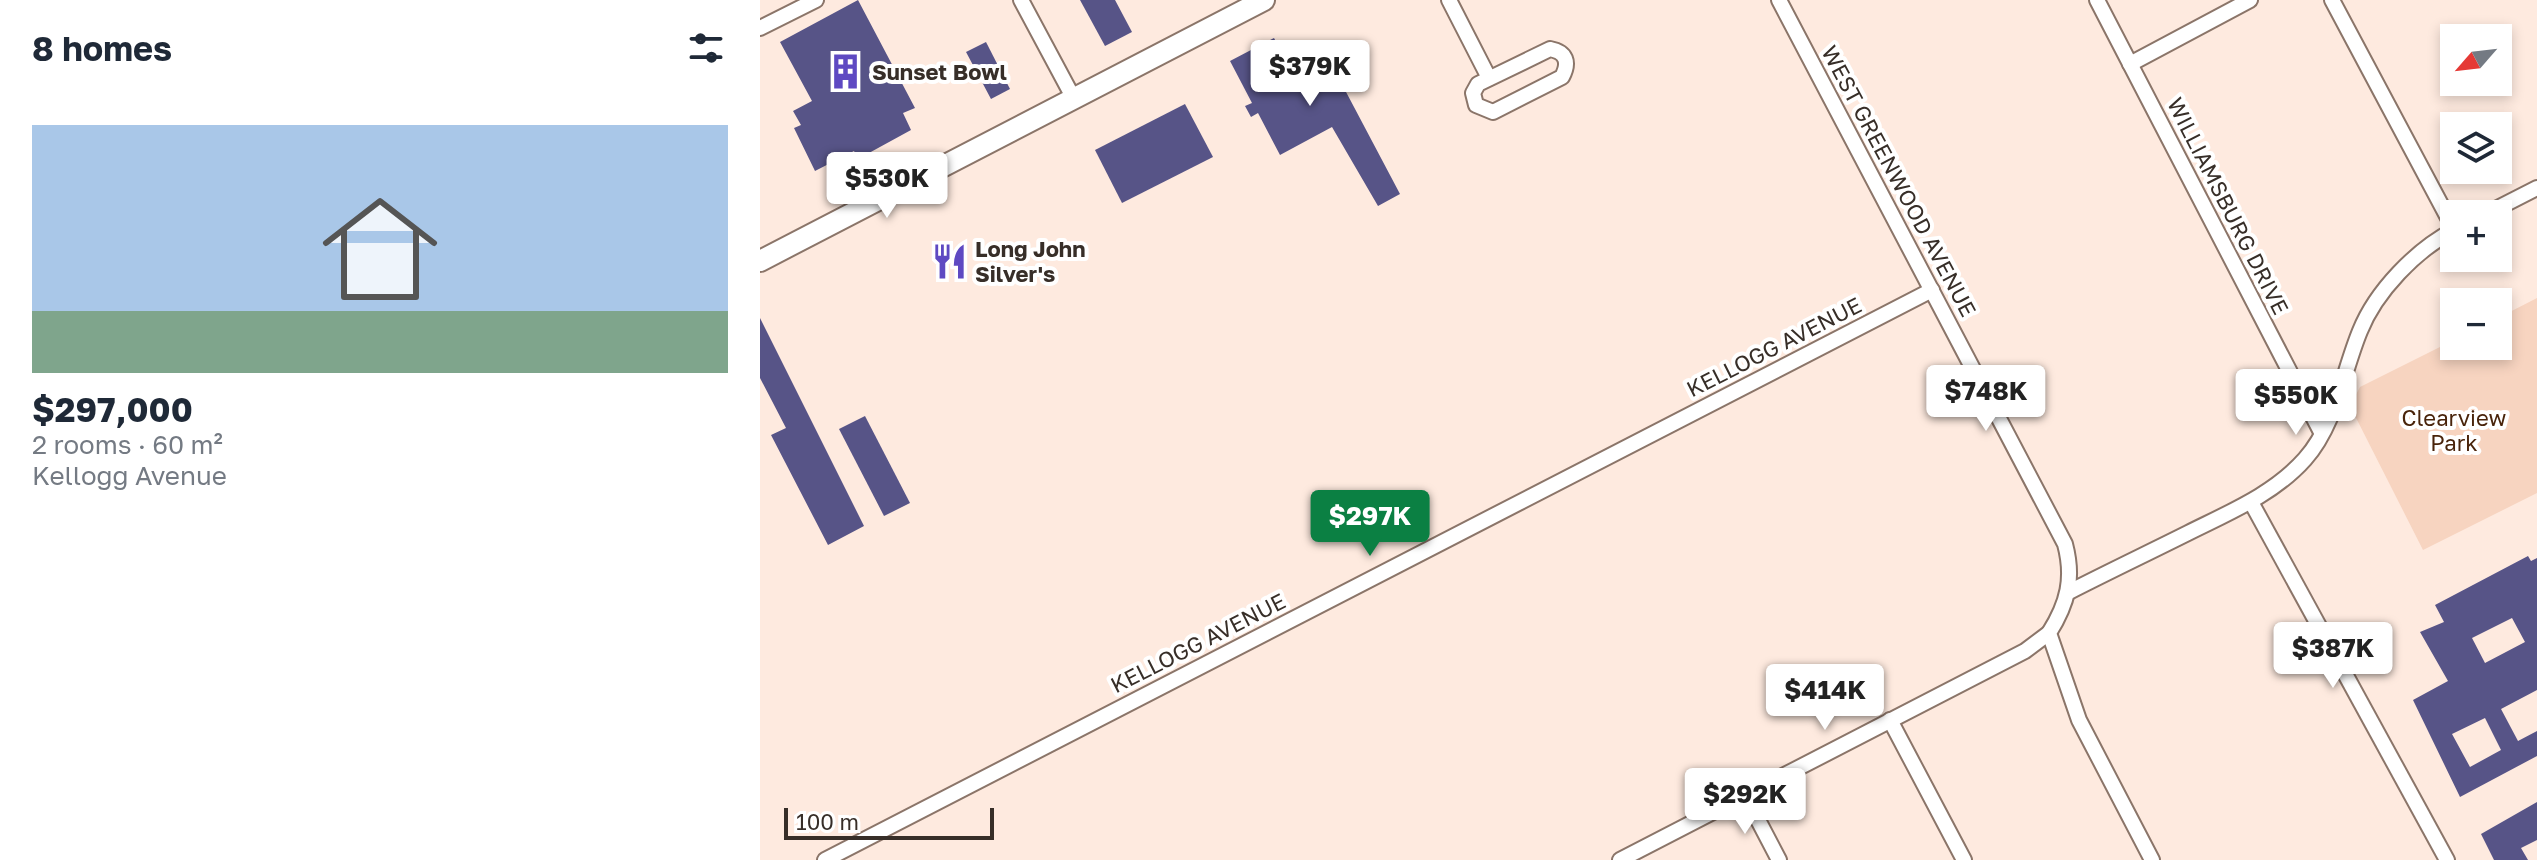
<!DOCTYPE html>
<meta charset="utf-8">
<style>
:root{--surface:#fff;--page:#f2f2f3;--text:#1f2937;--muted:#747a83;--line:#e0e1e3;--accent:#0b8043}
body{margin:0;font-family:"Golos Text",sans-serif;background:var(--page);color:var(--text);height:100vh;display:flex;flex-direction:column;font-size:30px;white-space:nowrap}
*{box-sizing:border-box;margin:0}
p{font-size:26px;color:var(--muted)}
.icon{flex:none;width:44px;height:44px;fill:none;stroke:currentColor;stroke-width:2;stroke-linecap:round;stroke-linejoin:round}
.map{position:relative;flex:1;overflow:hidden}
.details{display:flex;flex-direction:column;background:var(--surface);width:760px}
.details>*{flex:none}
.needle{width:52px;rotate:242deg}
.buttons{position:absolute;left:1680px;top:24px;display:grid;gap:16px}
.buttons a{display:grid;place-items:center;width:72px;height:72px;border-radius:0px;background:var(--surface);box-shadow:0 4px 12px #0003;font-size:40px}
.scale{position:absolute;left:24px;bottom:20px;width:210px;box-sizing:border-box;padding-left:8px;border:4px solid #372e28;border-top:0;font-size:22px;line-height:28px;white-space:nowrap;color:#372e28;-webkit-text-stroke:6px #fff;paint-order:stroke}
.price{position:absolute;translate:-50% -68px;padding:0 18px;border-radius:8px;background:#fff;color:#222;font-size:26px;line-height:52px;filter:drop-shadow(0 2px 4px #0008)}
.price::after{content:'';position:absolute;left:50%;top:48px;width:24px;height:18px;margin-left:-12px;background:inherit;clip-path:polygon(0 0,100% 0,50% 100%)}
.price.selected{background:var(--accent);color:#fff}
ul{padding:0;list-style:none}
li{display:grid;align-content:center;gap:16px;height:424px;padding:0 32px}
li+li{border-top:2px solid var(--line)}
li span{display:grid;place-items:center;height:248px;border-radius:0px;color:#555}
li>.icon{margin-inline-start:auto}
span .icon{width:144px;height:144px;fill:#fffc;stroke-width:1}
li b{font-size:34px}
h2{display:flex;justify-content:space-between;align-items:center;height:96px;padding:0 32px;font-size:34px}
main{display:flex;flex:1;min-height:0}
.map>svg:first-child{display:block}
.green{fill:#f7d4c0}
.building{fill:#575487;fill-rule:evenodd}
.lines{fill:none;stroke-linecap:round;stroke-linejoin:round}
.minor-casing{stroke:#8b7569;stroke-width:18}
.secondary-casing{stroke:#8b7569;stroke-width:24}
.minor{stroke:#fff;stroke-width:14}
.secondary{stroke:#fff;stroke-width:20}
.labels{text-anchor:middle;stroke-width:8;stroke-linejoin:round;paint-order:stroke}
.poi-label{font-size:22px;font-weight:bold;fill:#372e28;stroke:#fff;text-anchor:start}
.street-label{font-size:22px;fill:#372e28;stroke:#fff}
.park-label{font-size:22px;fill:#49240b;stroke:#fff}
</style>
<main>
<section class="details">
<h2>8 homes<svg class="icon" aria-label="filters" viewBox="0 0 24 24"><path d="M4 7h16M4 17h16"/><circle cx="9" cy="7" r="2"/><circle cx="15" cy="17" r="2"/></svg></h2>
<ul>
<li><span style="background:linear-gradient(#a9c7e8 75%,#7fa58c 0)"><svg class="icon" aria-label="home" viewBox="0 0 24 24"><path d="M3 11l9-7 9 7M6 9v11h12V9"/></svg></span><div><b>$297,000</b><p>2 rooms · 60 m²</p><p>Kellogg Avenue</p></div></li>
</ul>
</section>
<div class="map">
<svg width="1777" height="860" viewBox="0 0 1777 860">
<rect width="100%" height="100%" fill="#feeadf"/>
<path class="green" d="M 1777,298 L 1777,493 L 1663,550 L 1590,406 L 1600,387 L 1694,340 L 1694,346 L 1738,346 L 1738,318 Z"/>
<g class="building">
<path d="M 98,0 L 155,108 L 143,113 L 151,130 L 98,159 L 94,151 L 55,171 L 34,128 L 41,125 L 33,111 L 52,101 L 20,42 Z"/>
<path d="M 320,0 L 355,0 L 372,32 L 345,46 Z"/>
<path d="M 514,38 L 528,65 L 567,45 L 581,70 L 576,73 L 640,194 L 618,206 L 572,127 L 520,155 L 498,113 L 491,117 L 485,106 L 492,103 L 470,61 Z"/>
<path d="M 226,42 L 250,89 L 231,99 L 206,52 Z"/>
<path d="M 425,104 L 453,157 L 362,203 L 335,150 Z"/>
<path d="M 0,318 L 104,526 L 68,545 L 11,435 L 26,428 L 0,378 Z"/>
<path d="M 105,416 L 150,503 L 124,516 L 79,429 Z"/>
<path d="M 1768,556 L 1771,561 L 1777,558 L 1777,690 L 1741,709 L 1758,741 L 1777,731 L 1777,756 L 1700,797 L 1653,700 L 1688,681 L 1660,632 L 1684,622 L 1675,605 ZM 1752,618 L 1765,642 L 1725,663 L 1712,638 ZM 1725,718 L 1741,750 L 1710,767 L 1692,734 Z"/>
<path d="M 1777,802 L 1777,840 L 1761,848 L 1768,860 L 1734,860 L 1721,834 Z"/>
</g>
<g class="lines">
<defs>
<g id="minor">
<path d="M 261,0 L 314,99"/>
<path d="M 689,0 L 729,78"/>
<path d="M 1019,0 L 1305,544 C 1314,578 1308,603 1289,633 L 1319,720 L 1392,860"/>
<path d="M 1337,0 L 1561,432"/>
<path d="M 1572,0 L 1694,229"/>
<path d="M 0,28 L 56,0"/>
<path d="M 790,49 C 806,52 810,62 802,77 L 733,112 L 716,105 L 713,93 L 718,84 Z"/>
<path d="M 1370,64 L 1490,0"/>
<path d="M 1726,214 L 1777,188"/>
<path d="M 1491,502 L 1687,860"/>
<path d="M 1309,592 C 1348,572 1388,553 1428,533 C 1470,512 1514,494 1545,459 C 1576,424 1583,372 1600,331 C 1616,291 1656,250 1694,230"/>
<path d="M 1130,720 L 1204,860"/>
<path d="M 985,795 L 1019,860"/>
<path d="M 65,860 L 1172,290"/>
<path d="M 860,860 L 1265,651 L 1289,633"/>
</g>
<path id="secondary" d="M 0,261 L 504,0"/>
</defs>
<use href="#minor" class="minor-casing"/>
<use href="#secondary" class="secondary-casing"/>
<use href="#minor" class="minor"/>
<use href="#secondary" class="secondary"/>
</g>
<defs>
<symbol id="building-bare" viewBox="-9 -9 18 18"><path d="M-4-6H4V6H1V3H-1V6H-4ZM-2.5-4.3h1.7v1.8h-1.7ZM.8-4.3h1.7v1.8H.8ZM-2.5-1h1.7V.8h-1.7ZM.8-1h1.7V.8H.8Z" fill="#5e49c2" stroke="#fff" stroke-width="2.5" paint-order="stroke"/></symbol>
<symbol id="restaurant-bare" viewBox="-9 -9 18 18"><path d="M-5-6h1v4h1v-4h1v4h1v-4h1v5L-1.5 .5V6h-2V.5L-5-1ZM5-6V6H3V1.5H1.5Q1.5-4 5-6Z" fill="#5e49c2" stroke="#fff" stroke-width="2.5" paint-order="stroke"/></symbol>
</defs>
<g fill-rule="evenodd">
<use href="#building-bare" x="60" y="46" width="51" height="51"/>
<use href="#restaurant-bare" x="164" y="236" width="51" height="51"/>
</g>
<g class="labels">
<g class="poi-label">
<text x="112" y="80">Sunset Bowl</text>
<text x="215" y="257">Long John<tspan x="215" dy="25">Silver's</tspan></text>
</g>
<g class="street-label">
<text transform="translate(1139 181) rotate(62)" y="8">WEST GREENWOOD AVENUE</text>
<text transform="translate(1468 206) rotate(63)" y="8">WILLIAMSBURG DRIVE</text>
<text transform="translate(1014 347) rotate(-27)" y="8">KELLOGG AVENUE</text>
<text transform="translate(438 643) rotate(-27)" y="8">KELLOGG AVENUE</text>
</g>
<g class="park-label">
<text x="1694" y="426">Clearview<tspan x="1694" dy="25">Park</tspan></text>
</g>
</g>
</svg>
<div class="buttons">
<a><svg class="needle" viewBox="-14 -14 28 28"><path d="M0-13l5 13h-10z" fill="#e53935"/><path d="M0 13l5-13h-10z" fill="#747a83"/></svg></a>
<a><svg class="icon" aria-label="layers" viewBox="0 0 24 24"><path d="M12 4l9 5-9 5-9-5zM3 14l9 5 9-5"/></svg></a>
<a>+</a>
<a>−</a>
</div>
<div class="scale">100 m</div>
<b class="price" style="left:550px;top:108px">$379K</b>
<b class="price" style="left:127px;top:220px">$530K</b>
<b class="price" style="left:1226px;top:433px">$748K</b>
<b class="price" style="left:1536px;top:437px">$550K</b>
<b class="price selected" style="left:610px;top:558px">$297K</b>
<b class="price" style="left:1573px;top:690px">$387K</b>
<b class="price" style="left:1065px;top:732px">$414K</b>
<b class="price" style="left:985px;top:836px">$292K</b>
</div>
</main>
